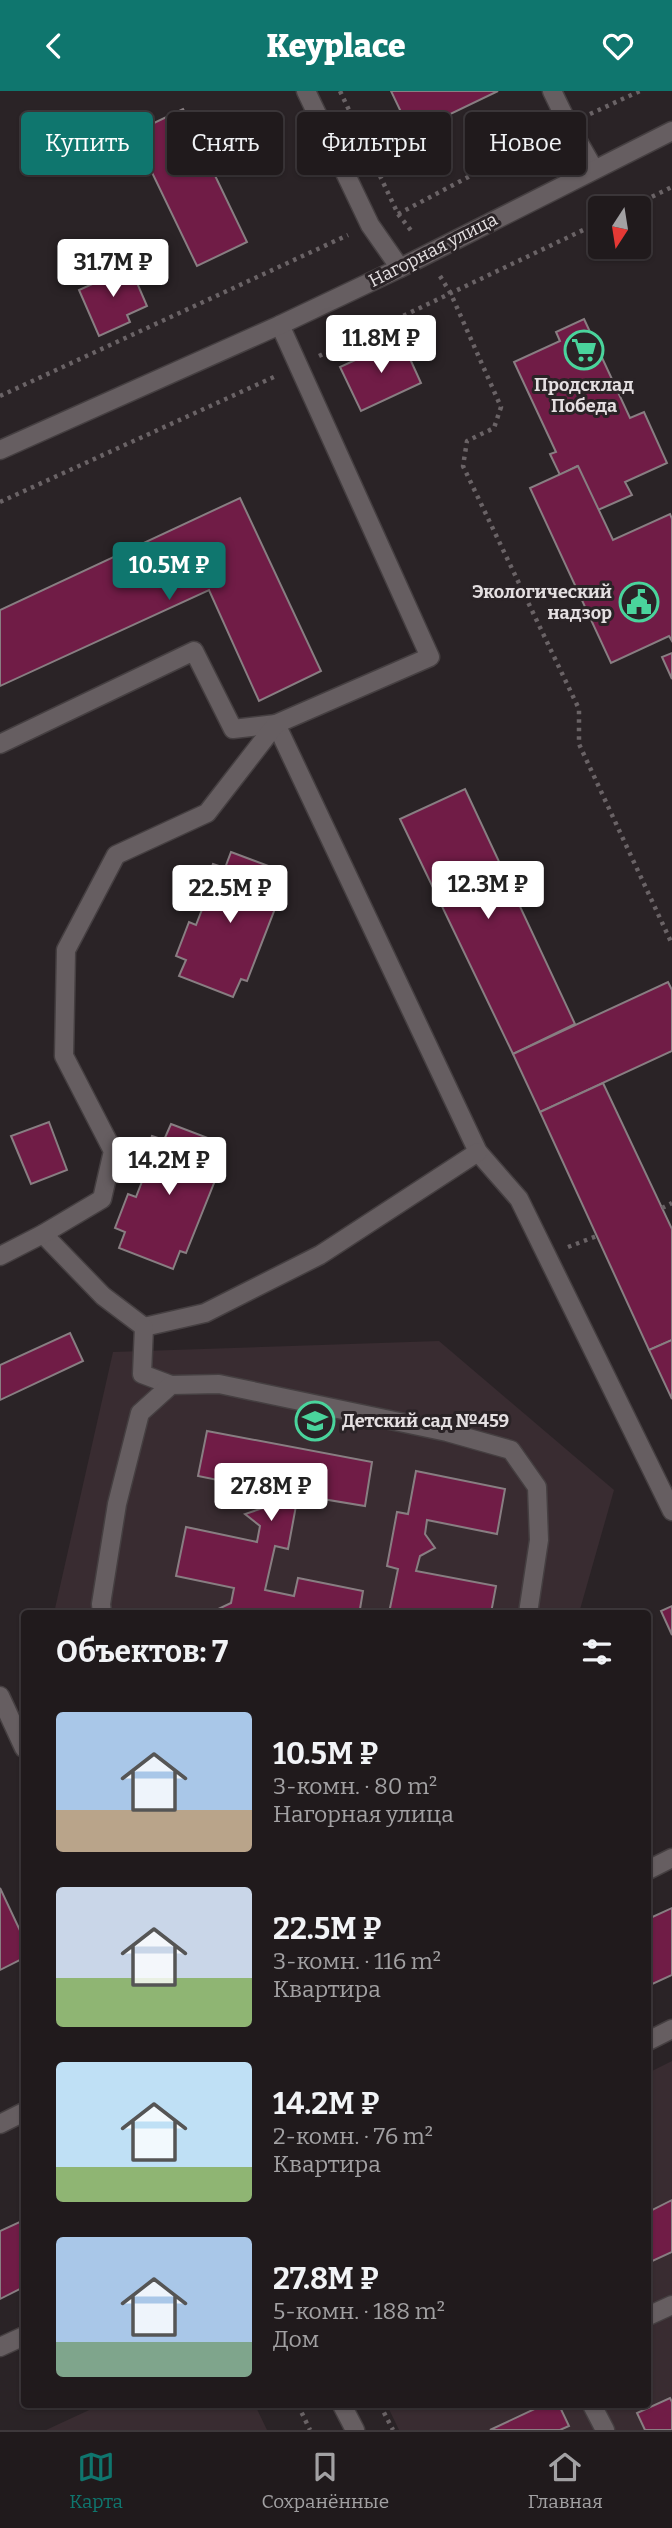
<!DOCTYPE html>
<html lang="ru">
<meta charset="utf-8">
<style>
:root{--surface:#201a1c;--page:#282325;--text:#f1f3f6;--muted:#a2a1a3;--line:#3d383b;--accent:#0f766e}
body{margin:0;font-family:Bitter,serif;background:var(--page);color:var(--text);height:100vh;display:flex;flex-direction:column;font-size:26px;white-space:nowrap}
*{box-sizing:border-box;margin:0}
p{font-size:23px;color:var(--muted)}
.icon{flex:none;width:38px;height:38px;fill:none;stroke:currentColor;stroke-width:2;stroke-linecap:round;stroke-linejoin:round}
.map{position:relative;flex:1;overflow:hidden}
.details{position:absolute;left:21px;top:1519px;width:630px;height:798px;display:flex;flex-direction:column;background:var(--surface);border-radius:7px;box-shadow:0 2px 5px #0004,0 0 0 2px var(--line)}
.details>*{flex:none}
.hud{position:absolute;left:21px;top:21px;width:630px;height:63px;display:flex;gap:14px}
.needle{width:46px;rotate:192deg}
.controls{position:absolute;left:588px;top:105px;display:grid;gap:14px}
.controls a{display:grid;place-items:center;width:63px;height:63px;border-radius:7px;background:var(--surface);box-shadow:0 2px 5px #0004,0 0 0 2px var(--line);font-size:35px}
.price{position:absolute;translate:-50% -60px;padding:0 16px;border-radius:7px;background:#fff;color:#222;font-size:23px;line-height:46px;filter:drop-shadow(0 2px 4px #0008)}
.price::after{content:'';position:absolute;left:50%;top:42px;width:21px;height:16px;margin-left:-10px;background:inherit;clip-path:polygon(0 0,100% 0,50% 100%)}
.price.current{background:var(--accent);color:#fff}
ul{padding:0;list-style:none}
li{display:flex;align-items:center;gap:21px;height:175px;padding:0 35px}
li span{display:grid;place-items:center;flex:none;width:196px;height:140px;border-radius:7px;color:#555}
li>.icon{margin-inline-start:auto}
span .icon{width:84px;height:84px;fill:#fffc;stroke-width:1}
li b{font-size:30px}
h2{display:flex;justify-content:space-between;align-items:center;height:84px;padding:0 35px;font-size:30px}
.pill{padding:0 24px;border-radius:7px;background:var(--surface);box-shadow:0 2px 5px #0004,0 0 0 2px var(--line);font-size:24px;line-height:63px}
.pill.current{background:var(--accent);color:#fff}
header{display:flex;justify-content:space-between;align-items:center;height:91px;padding:0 35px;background:var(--accent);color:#fff;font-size:32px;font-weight:800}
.dock{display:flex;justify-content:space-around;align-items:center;height:98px;border-top:2px solid var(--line);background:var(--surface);font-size:19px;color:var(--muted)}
.dock a{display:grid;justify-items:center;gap:4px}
.dock .current{color:var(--accent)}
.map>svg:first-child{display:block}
.built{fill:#392c31}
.building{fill:#701c46;stroke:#887e82;stroke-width:2}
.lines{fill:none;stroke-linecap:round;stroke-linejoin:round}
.service-casing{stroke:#453f41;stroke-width:21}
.minor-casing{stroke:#453f41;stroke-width:21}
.path{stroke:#6a6366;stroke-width:4.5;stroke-dasharray:3.5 5;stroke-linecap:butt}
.service{stroke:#665e61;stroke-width:18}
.minor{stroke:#665e61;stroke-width:18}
.labels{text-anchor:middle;stroke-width:6;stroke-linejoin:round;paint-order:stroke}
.street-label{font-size:18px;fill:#e4dfe1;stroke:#2a2326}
.poi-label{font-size:18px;font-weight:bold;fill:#e4dfe1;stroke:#2a2326}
</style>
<header><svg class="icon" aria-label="back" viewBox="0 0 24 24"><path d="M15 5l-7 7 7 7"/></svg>Keyplace<svg class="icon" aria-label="heart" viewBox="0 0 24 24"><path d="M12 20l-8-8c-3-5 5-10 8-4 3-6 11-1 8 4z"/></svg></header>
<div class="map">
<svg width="672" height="2339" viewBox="0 0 672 2339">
<rect width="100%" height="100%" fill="#2a2326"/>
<g class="built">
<path d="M 439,1250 L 614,1399 L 579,1522 L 54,1522 L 113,1261 Z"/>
<path d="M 672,1970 L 672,2339 L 399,2339 L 387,2314 L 648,2314 L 648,1982 Z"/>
<path d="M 100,2314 L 255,2314 L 267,2339 L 46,2339 Z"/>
</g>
<g class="building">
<path d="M 391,0 L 498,0 L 411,42 Z"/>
<path d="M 183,18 L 247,151 L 197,175 L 133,42 Z"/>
<path d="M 128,171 L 147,215 L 127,224 L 130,231 L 99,245 L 79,199 L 108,186 L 106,181 Z"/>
<path d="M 584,228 L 630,327 L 644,321 L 667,372 L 625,391 L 632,404 L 598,419 L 577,375 L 560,384 L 550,363 L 556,361 L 514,271 L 560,250 L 556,241 Z"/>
<path d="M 401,248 L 421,292 L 361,320 L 340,276 Z"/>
<path d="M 578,375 L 613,449 L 670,423 L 672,428 L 672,550 L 669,545 L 611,572 L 530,397 Z"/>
<path d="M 240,407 L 321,580 L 259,610 L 209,499 L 0,595 L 0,519 Z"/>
<path d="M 672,562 L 672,588 L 662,566 Z"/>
<path d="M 465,698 L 575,933 L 513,963 L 400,728 Z"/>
<path d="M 231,761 L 282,780 L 269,812 L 276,815 L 247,890 L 241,888 L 233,906 L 179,885 L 186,869 L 176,865 L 189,831 L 196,834 L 208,803 L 202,801 L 213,773 L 225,777 Z"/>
<path d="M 668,891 L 672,899 L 672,960 L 540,1021 L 513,963 Z"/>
<path d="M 603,992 L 672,1138 L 672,1249 L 649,1259 L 540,1021 Z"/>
<path d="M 49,1031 L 67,1079 L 31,1093 L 11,1045 Z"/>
<path d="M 171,1033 L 221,1052 L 209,1084 L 216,1087 L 186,1162 L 180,1160 L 173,1178 L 119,1157 L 125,1141 L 115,1137 L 128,1103 L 136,1106 L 148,1075 L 141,1073 L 152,1045 L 164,1049 Z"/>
<path d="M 70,1242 L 83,1270 L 0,1309 L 0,1274 Z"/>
<path d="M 672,1249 L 672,1308 L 649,1259 Z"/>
<path d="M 207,1340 L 372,1371 L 365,1415 L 298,1404 L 288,1458 L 275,1455 L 265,1499 L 294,1505 L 298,1487 L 363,1500 L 360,1518 L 385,1522 L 219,1522 L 216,1519 L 231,1512 L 234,1497 L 176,1485 L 186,1436 L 257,1451 L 260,1435 L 245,1423 L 263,1417 L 267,1399 L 198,1385 Z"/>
<path d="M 416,1380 L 505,1398 L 497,1443 L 427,1429 L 425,1443 L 435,1457 L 420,1465 L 416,1480 L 496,1495 L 491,1522 L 389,1522 L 398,1478 L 387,1475 L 397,1421 L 408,1423 Z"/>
<path d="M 672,1515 L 672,1544 L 661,1520 Z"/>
<path d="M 0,1797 L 24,1848 L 24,1867 L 0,1879 Z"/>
<path d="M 672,1817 L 672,1884 L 648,1895 L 648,1828 Z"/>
<path d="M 672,2109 L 672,2161 L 648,2172 L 648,2121 Z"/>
<path d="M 24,2129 L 24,2196 L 0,2208 L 0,2140 Z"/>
<path d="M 670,2307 L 672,2311 L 672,2339 L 645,2339 L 637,2322 Z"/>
<path d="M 543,2314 L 559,2314 L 569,2335 L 560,2339 L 490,2339 Z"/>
</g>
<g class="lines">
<defs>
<g id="service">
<path d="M 552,0 L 568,33 L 594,78"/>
<path d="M 0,653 L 194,560 L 233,638 L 276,633 L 478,1061 L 519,1108 L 672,1420"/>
<path d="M 43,1143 L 103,1205 L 144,1236 L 205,1222 L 320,1164 L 478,1061"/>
<path d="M 0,1165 L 43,1143 L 102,1108 L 113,1060 L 64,965 L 66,859 L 116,764 L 207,722 L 276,633 L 430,566 L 280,234"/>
<path d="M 144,1236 L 142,1283 L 171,1294"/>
<path d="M 102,1522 L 101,1513 L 117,1413 L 140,1322 L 171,1294 L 219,1293 L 447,1341 L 511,1359 L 537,1396 L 539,1449 L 528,1522"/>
<path d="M 648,1950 L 672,1938"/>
<path d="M 648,2225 L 672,2214"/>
<path d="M 0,2256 L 24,2245"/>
<path d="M 592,2314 L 605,2339"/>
</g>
<g id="minor">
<path d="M 306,0 L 370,134 L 400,177"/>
<path d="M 0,359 L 280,234 L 400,177 L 672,40"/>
<path d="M 0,1605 L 24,1657"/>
<path d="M 648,1779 L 672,1767"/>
<path d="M 0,2033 L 24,2021"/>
<path d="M 342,2314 L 355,2339"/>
</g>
</defs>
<use href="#service" class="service-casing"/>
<use href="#minor" class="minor-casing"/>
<g class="path">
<path d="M 340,0 L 398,123 L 413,142"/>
<path d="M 590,23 L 640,0"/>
<path d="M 629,117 L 672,96"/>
<path d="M 398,123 L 548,44"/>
<path d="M 440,185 L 451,203 L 501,316 L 494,337 L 467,350 L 463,375 L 579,618 L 579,653 L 672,853"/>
<path d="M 319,265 L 600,131"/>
<path d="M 0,305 L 348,144"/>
<path d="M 0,411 L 276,285"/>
<path d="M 662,1117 L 672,1112"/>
<path d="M 568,1156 L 597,1145"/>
<path d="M 298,2314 L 310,2339"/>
<path d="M 380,2314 L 393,2339"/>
</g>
<use href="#service" class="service"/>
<use href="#minor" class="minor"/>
</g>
<defs>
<symbol id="supermarket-ring" viewBox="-11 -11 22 22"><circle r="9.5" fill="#2a2326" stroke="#4ad49c" stroke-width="1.5"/><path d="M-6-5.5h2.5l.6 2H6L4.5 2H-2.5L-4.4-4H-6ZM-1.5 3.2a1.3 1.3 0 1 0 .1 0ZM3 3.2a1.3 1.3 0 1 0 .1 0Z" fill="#4ad49c"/></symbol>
<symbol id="civic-ring" viewBox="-11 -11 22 22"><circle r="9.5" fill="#2a2326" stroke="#4ad49c" stroke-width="1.5"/><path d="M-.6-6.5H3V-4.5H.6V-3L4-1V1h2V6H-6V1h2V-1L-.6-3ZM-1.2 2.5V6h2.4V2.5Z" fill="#4ad49c"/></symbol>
<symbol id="school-ring" viewBox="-11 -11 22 22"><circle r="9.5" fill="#2a2326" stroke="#4ad49c" stroke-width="1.5"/><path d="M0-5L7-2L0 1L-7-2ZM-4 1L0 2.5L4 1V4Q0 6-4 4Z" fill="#4ad49c"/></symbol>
</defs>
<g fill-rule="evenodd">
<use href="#supermarket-ring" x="562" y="237" width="44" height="44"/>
<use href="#civic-ring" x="617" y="489" width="44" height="44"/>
<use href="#school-ring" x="293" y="1308" width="44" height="44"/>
</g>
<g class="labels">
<g class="street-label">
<text transform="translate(433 159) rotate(-27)" y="6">Нагорная улица</text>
</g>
<g class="poi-label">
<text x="584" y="300">Продсклад<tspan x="584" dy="21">Победа</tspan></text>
<text x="612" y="507" text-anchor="end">Экологический<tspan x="612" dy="21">надзор</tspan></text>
<text x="342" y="1336" text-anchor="start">Детский сад №459</text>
</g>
</g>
</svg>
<div class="controls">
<a><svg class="needle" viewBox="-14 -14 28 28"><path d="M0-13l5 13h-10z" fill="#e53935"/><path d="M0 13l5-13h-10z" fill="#a2a1a3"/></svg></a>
</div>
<b class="price" style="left:113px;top:208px">31.7M ₽</b>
<b class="price" style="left:381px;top:284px">11.8M ₽</b>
<b class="price current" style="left:169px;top:511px">10.5M ₽</b>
<b class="price" style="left:488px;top:830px">12.3M ₽</b>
<b class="price" style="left:230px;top:834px">22.5M ₽</b>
<b class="price" style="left:169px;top:1106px">14.2M ₽</b>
<b class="price" style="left:271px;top:1432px">27.8M ₽</b>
<div class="hud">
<a class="pill current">Купить</a>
<a class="pill">Снять</a>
<a class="pill">Фильтры</a>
<a class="pill">Новое</a>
</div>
<section class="details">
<h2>Объектов: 7<svg class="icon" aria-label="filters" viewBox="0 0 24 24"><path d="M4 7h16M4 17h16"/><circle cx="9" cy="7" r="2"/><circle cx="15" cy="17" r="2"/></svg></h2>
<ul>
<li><span style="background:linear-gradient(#a9c7e8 70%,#b9a48a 0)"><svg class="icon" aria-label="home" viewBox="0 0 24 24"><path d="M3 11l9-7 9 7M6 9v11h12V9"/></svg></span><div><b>10.5M ₽</b><p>3-комн. · 80 m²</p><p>Нагорная улица</p></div></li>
<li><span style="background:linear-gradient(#c9d6e8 65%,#8fb573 0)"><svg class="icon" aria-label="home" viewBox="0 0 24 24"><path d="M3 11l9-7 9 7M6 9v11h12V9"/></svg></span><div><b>22.5M ₽</b><p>3-комн. · 116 m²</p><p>Квартира</p></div></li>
<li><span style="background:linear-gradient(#bfe0f5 75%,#8fb573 0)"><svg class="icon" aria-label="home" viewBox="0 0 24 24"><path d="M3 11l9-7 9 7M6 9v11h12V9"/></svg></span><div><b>14.2M ₽</b><p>2-комн. · 76 m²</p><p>Квартира</p></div></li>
<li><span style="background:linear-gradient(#a9c7e8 75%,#7fa58c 0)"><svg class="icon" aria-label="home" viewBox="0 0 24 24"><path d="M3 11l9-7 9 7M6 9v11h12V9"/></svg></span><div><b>27.8M ₽</b><p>5-комн. · 188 m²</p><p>Дом</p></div></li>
</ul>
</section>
</div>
<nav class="dock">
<a class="current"><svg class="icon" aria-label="map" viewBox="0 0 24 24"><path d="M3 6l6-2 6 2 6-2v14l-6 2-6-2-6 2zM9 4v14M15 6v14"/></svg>Карта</a>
<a><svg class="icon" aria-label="saved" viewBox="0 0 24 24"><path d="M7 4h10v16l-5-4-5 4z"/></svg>Сохранённые</a>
<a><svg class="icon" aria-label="home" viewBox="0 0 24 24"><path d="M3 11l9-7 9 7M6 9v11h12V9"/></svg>Главная</a>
</nav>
